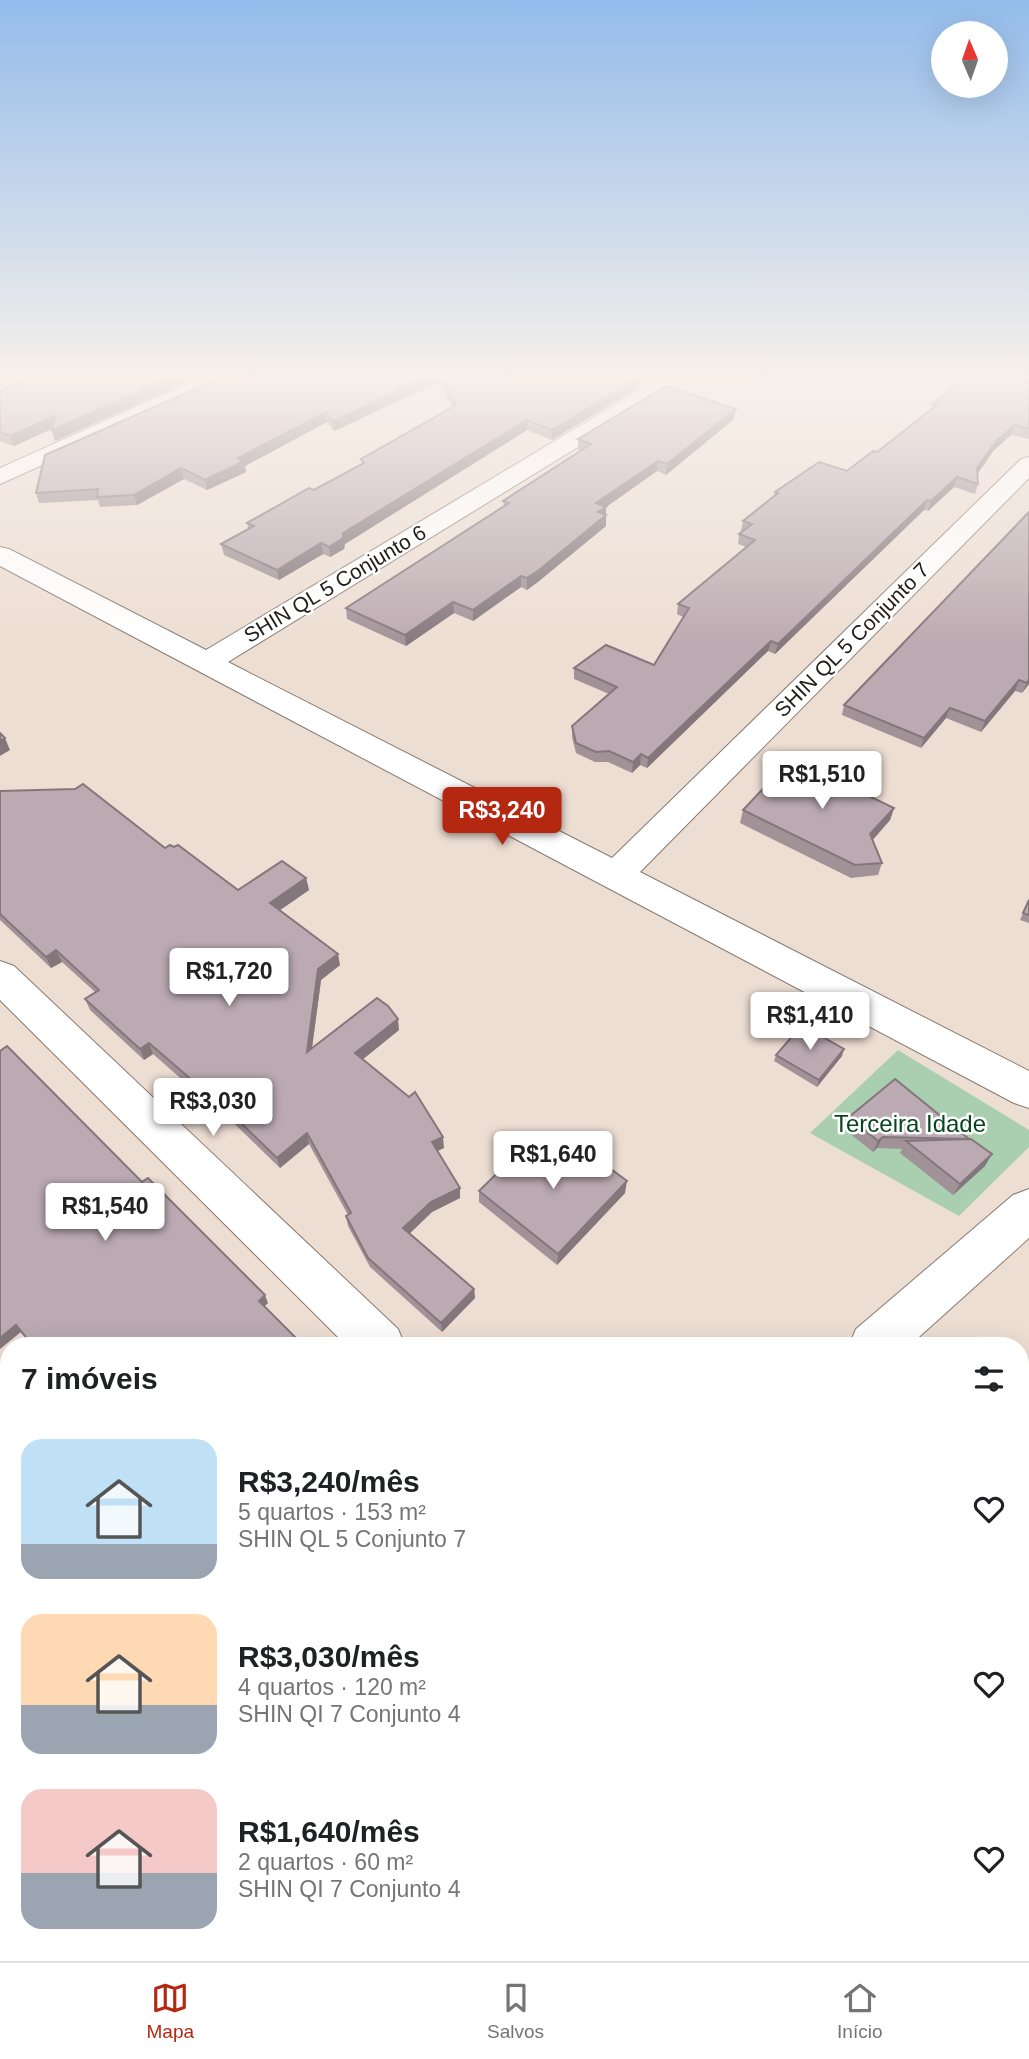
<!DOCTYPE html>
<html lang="pt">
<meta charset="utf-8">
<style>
:root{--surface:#fff;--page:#f2f2f2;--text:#202124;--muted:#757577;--line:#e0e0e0;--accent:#b42811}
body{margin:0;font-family:Arial,sans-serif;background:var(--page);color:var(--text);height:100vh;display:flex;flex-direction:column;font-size:26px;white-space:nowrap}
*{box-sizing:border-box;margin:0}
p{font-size:23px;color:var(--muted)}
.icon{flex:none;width:38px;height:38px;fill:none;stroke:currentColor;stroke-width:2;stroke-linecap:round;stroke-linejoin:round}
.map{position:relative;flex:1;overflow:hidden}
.drawer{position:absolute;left:0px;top:1337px;width:1029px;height:625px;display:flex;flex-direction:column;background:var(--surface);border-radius:28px 28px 0 0;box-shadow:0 7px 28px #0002}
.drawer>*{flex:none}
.needle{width:46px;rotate:358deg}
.controls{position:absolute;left:931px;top:21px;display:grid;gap:14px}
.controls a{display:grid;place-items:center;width:77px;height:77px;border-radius:50%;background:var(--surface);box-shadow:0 7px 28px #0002;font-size:35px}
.price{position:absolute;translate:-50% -60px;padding:0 16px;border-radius:7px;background:#fff;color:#222;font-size:23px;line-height:46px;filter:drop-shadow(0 2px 4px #0008)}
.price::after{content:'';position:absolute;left:50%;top:42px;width:21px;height:16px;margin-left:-10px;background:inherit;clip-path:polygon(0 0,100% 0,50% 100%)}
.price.current{background:var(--accent);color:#fff}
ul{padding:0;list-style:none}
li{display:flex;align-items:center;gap:21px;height:175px;padding:0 21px}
li span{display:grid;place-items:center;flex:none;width:196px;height:140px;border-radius:21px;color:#555}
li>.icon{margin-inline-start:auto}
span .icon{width:84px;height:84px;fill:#fffc;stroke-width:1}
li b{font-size:30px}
h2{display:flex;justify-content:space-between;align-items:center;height:84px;padding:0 21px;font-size:30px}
.tabs{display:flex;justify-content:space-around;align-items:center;height:98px;border-top:2px solid var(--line);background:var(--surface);font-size:19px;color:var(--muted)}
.tabs a{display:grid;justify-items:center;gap:4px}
.tabs .current{color:var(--accent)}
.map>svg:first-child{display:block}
.green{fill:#a9cfb0}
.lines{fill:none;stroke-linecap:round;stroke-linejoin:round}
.minor-casing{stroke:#887a71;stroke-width:2}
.minor{fill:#fff;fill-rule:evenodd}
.wall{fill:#a19298}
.shaded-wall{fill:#83777c}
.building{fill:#bbaab1;stroke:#83777c;stroke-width:2}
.labels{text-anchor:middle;stroke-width:5;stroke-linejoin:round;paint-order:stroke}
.far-street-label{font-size:21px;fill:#231d1a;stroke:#fff}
.park-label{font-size:24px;fill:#09461e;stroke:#fff}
</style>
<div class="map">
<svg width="1029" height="1961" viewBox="0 0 1029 1961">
<rect width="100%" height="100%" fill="#edded3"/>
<path class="green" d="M 898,1050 L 1029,1130 L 1029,1147 L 959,1216 L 810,1133 Z"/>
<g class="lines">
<defs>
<g id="minor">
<path d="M 207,375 L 235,375 L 232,380 L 0,484 L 0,468 Z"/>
<path d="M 665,375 L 690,375 L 687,380 L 228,662 L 612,858 L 1021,459 L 1029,457 L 1029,478 L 640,872 L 1029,1071 L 1029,1108 L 1014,1103 L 0,566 L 0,547 L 9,549 L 206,650 Z"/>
<path d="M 0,961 L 14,966 L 398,1329 L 405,1346 L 347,1346 L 0,1000 Z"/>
<path d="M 1029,1189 L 1029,1238 L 909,1346 L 849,1346 L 856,1329 L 1013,1195 Z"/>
<path d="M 133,1953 L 206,1953 L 203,1961 L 130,1961 Z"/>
<path d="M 294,1953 L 364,1953 L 367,1961 L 297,1961 Z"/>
</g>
</defs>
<use href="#minor" class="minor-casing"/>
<use href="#minor" class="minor"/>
</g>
<g class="wall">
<path d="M 51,375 L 202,375 L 55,441 L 52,429 L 14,446 L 0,441 L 0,391 Z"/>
<path d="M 227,375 L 628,375 L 638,388 L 552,440 L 527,430 L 345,544 L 344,549 L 330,557 L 323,554 L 279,580 L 224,555 L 221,544 L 248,529 L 247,523 L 314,490 L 362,464 L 361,459 L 452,407 L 439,382 L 334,431 L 327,422 L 245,466 L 246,472 L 207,490 L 184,479 L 137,505 L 100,507 L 98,500 L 39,503 L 36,493 Z"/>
<path d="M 1029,375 L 1029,439 L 1011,435 L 994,450 L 977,473 L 978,484 L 975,494 L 954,487 L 928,511 L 924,510 L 775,654 L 768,651 L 647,768 L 640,765 L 632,773 L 608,762 L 595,762 L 576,753 L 572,737 L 572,726 L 609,694 L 574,679 L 574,668 L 654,665 L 683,617 L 677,614 L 678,604 L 746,547 L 738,544 L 739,534 L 742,532 L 741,531 L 743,521 L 774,496 L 775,492 L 847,471 L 877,452 L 931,411 L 932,404 L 1017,379 Z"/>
<path d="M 736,409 L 734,419 L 666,475 L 657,471 L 606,507 L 606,526 L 539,581 L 527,590 L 521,587 L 473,621 L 454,613 L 406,646 L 347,619 L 346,608 L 504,507 L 503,501 L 581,451 L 578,450 L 578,439 Z"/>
<path d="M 1029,512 L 1029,684 L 1022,693 L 1015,691 L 981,732 L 946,718 L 921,748 L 842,715 L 844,705 Z"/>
<path d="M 821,773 L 894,808 L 890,820 L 873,840 L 882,863 L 878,875 L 851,878 L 740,823 L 743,810 Z"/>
<path d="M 0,791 L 165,848 L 238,890 L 306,878 L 309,890 L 280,910 L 340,965 L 321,980 L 312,1048 L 399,1030 L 363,1059 L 444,1148 L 437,1151 L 460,1198 L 432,1212 L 410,1233 L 474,1289 L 475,1298 L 442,1332 L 370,1267 L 348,1226 L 346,1216 L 348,1215 L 309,1144 L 280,1168 L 207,1097 L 204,1099 L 153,1054 L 144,1060 L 90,1010 L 85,999 L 95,992 L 62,962 L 51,968 L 0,920 Z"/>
<path d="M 1029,899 L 1029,923 L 1020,920 Z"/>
<path d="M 776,1055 L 842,1056 L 817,1087 L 774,1061 Z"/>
<path d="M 895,1079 L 985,1166 L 953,1195 L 900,1153 L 902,1149 L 877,1148 L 873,1152 L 844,1129 L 849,1117 Z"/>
<path d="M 569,1159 L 625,1193 L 557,1265 L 479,1202 L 479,1191 Z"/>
<path d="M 883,1953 L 936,1953 L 945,1961 L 879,1961 Z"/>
</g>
<g class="shaded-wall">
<path d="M 178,375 L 202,375 L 55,441 L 52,430 Z"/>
<path d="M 432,375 L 438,375 L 439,382 L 334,431 L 333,421 Z"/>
<path d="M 639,378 L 638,388 L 552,440 L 552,430 Z"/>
<path d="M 736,409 L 734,419 L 666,475 L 667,464 Z"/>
<path d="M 326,412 L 327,422 L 245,466 L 246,472 L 207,490 L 205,480 L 238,458 Z"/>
<path d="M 55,416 L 58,426 L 14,446 L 10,436 Z"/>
<path d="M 527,420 L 527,430 L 345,544 L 344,549 L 330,557 L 329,547 L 343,533 Z"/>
<path d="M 1015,425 L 1011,435 L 994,450 L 974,479 L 977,468 L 997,440 Z"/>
<path d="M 658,461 L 657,471 L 596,514 L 596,503 Z"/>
<path d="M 181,468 L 184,479 L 137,505 L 134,495 Z"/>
<path d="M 957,477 L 954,487 L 928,511 L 931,501 Z"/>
<path d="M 927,500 L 924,510 L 775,654 L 778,644 Z"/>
<path d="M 606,507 L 606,526 L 539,581 L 527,590 L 527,578 L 598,512 Z"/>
<path d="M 321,543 L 323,554 L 279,580 L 277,570 Z"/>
<path d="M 521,576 L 521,587 L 473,621 L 473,610 Z"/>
<path d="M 453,602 L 454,613 L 406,646 L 405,635 Z"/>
<path d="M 771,641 L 768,651 L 647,768 L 648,758 Z"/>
<path d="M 1029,679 L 1029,684 L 1022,693 Z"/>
<path d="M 1019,680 L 1015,691 L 981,732 L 985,721 Z"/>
<path d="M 950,708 L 946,718 L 921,748 L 924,738 Z"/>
<path d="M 5,738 L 10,750 L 0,756 L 0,741 Z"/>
<path d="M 641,754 L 640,765 L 632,773 L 633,762 Z"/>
<path d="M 894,808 L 890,820 L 866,847 L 870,834 Z"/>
<path d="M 306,878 L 309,890 L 273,915 L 270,903 Z"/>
<path d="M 56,950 L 62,962 L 51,968 L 46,957 Z"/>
<path d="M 338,954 L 340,965 L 321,980 L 310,1063 L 307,1052 L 318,969 Z"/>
<path d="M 398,1019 L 399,1030 L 357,1064 L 355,1053 Z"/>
<path d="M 149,1043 L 153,1054 L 144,1060 L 140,1049 Z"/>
<path d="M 844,1049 L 842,1056 L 817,1087 L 819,1080 Z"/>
<path d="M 203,1086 L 207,1097 L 204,1099 L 201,1088 Z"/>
<path d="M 307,1133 L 309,1144 L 280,1168 L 277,1158 Z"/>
<path d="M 443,1137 L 444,1148 L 433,1153 L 432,1142 Z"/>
<path d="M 883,1137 L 877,1148 L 873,1152 L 878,1141 Z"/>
<path d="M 992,1154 L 985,1166 L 953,1195 L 960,1184 Z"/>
<path d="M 627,1181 L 625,1193 L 557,1265 L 558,1254 Z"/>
<path d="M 460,1188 L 460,1198 L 432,1212 L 405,1238 L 403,1228 L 431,1202 Z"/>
<path d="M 474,1289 L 475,1298 L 442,1332 L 441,1323 Z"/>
<path d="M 265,1295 L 268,1303 L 262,1309 L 259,1301 Z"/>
<path d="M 16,1325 L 21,1332 L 0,1349 L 0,1338 Z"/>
</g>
<g class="building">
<path d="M 51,375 L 178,375 L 52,430 L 55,416 L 10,436 L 0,432 L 0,391 L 38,376 L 43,378 Z"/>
<path d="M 227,375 L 432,375 L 333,421 L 326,412 L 238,458 L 244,461 L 205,480 L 181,468 L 134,495 L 97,497 L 98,489 L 36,493 L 45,455 Z"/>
<path d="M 440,375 L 628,375 L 639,378 L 552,430 L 527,420 L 343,533 L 343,538 L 329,547 L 321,543 L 277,570 L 221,544 L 254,526 L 247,523 L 309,488 L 314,490 L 364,463 L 361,459 L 456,405 Z"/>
<path d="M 970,375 L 1000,375 L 1017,379 L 1023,375 L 1029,375 L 1029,429 L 1015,425 L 997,440 L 977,468 L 978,484 L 957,477 L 931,501 L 927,500 L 778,644 L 771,641 L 648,758 L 641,754 L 633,762 L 609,751 L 596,752 L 576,743 L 572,726 L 617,687 L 574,668 L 606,645 L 654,665 L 689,608 L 678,604 L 755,540 L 739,534 L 752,524 L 743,521 L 778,493 L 775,492 L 819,462 L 847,471 L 873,451 L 877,452 L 937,405 L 932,404 Z"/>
<path d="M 666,386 L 736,409 L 667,464 L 658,461 L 596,503 L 606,507 L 598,512 L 606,515 L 539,570 L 527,578 L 521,576 L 473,610 L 453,602 L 405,635 L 346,608 L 509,503 L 503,501 L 591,444 L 578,439 Z"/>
<path d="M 1029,512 L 1029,679 L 1027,683 L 1019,680 L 985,721 L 950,708 L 924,738 L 844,705 Z"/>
<path d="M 0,733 L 5,738 L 0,741 Z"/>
<path d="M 796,754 L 823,765 L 817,771 L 894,808 L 870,834 L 882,863 L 855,865 L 743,810 Z"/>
<path d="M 83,784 L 165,848 L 170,845 L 174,847 L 178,845 L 238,890 L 282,861 L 306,878 L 270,903 L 338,954 L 318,969 L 307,1052 L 377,998 L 388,1006 L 398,1019 L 355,1053 L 409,1097 L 415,1092 L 443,1137 L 432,1142 L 460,1188 L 431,1202 L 403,1228 L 474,1289 L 441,1323 L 368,1258 L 346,1216 L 351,1213 L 307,1133 L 277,1158 L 203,1086 L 201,1088 L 149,1043 L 140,1049 L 85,999 L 99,990 L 56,950 L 46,957 L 0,914 L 0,791 L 75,789 Z"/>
<path d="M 1029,900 L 1029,915 L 1023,913 Z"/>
<path d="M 802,1025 L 844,1049 L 819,1080 L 776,1055 Z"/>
<path d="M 7,1046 L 142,1182 L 148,1178 L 265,1295 L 259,1301 L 304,1346 L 33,1346 L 16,1325 L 0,1338 L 0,1051 Z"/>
<path d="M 895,1079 L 969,1139 L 883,1137 L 878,1141 L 849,1117 Z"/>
<path d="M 537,1134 L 569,1159 L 581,1147 L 627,1181 L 558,1254 L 479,1191 Z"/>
<path d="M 971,1139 L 992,1154 L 960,1184 L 906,1141 Z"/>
<path d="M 535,1953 L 746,1953 L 755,1961 L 543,1961 Z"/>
<path d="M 889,1953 L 936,1953 L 945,1961 L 885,1961 Z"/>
</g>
<linearGradient id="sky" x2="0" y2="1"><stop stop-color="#93bceb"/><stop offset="0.58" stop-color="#f7f0eb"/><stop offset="1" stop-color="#f7f0eb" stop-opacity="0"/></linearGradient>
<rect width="1029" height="649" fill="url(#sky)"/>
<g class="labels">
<g class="far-street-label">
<text transform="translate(335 584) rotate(-31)" y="7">SHIN QL 5 Conjunto 6</text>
<text transform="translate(852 640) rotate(-45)" y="7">SHIN QL 5 Conjunto 7</text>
</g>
<g class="park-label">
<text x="910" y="1132">Terceira Idade</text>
</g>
</g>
</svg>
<div class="controls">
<a><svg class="needle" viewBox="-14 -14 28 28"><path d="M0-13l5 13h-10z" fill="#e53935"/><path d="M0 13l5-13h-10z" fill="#757577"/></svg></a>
</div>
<b class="price" style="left:822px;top:811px">R$1,510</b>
<b class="price current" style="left:502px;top:847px">R$3,240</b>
<b class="price" style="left:229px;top:1008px">R$1,720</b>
<b class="price" style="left:810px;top:1052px">R$1,410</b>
<b class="price" style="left:213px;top:1138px">R$3,030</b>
<b class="price" style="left:553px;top:1191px">R$1,640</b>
<b class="price" style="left:105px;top:1243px">R$1,540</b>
<section class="drawer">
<h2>7 imóveis<svg class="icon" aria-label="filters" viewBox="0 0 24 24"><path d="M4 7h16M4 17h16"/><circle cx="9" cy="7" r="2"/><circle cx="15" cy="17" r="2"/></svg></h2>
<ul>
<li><span style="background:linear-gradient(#bfe0f5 75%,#9aa5b1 0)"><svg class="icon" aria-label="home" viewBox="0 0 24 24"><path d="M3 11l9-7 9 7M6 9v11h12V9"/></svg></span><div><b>R$3,240/mês</b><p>5 quartos · 153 m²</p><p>SHIN QL 5 Conjunto 7</p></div><svg class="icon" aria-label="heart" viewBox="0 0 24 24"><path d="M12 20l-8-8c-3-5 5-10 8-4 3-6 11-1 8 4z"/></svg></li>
<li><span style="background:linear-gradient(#ffd9b3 65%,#9aa5b1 0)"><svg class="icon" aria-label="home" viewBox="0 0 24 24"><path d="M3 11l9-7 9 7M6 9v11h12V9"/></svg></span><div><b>R$3,030/mês</b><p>4 quartos · 120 m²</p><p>SHIN QI 7 Conjunto 4</p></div><svg class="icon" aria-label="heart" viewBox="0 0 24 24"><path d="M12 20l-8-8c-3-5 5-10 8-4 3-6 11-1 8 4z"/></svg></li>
<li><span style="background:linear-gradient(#f6c9c9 60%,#9aa5b1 0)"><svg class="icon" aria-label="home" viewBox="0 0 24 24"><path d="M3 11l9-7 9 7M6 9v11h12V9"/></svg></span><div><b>R$1,640/mês</b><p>2 quartos · 60 m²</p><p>SHIN QI 7 Conjunto 4</p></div><svg class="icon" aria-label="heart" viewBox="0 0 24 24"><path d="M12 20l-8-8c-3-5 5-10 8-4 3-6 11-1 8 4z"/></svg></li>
</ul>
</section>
</div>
<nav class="tabs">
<a class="current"><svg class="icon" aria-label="map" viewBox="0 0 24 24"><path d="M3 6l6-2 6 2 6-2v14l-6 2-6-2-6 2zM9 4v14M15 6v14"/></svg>Mapa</a>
<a><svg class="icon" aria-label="saved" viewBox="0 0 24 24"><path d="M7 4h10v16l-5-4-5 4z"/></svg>Salvos</a>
<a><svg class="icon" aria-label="home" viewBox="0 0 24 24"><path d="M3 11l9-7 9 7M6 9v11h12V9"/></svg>Início</a>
</nav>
